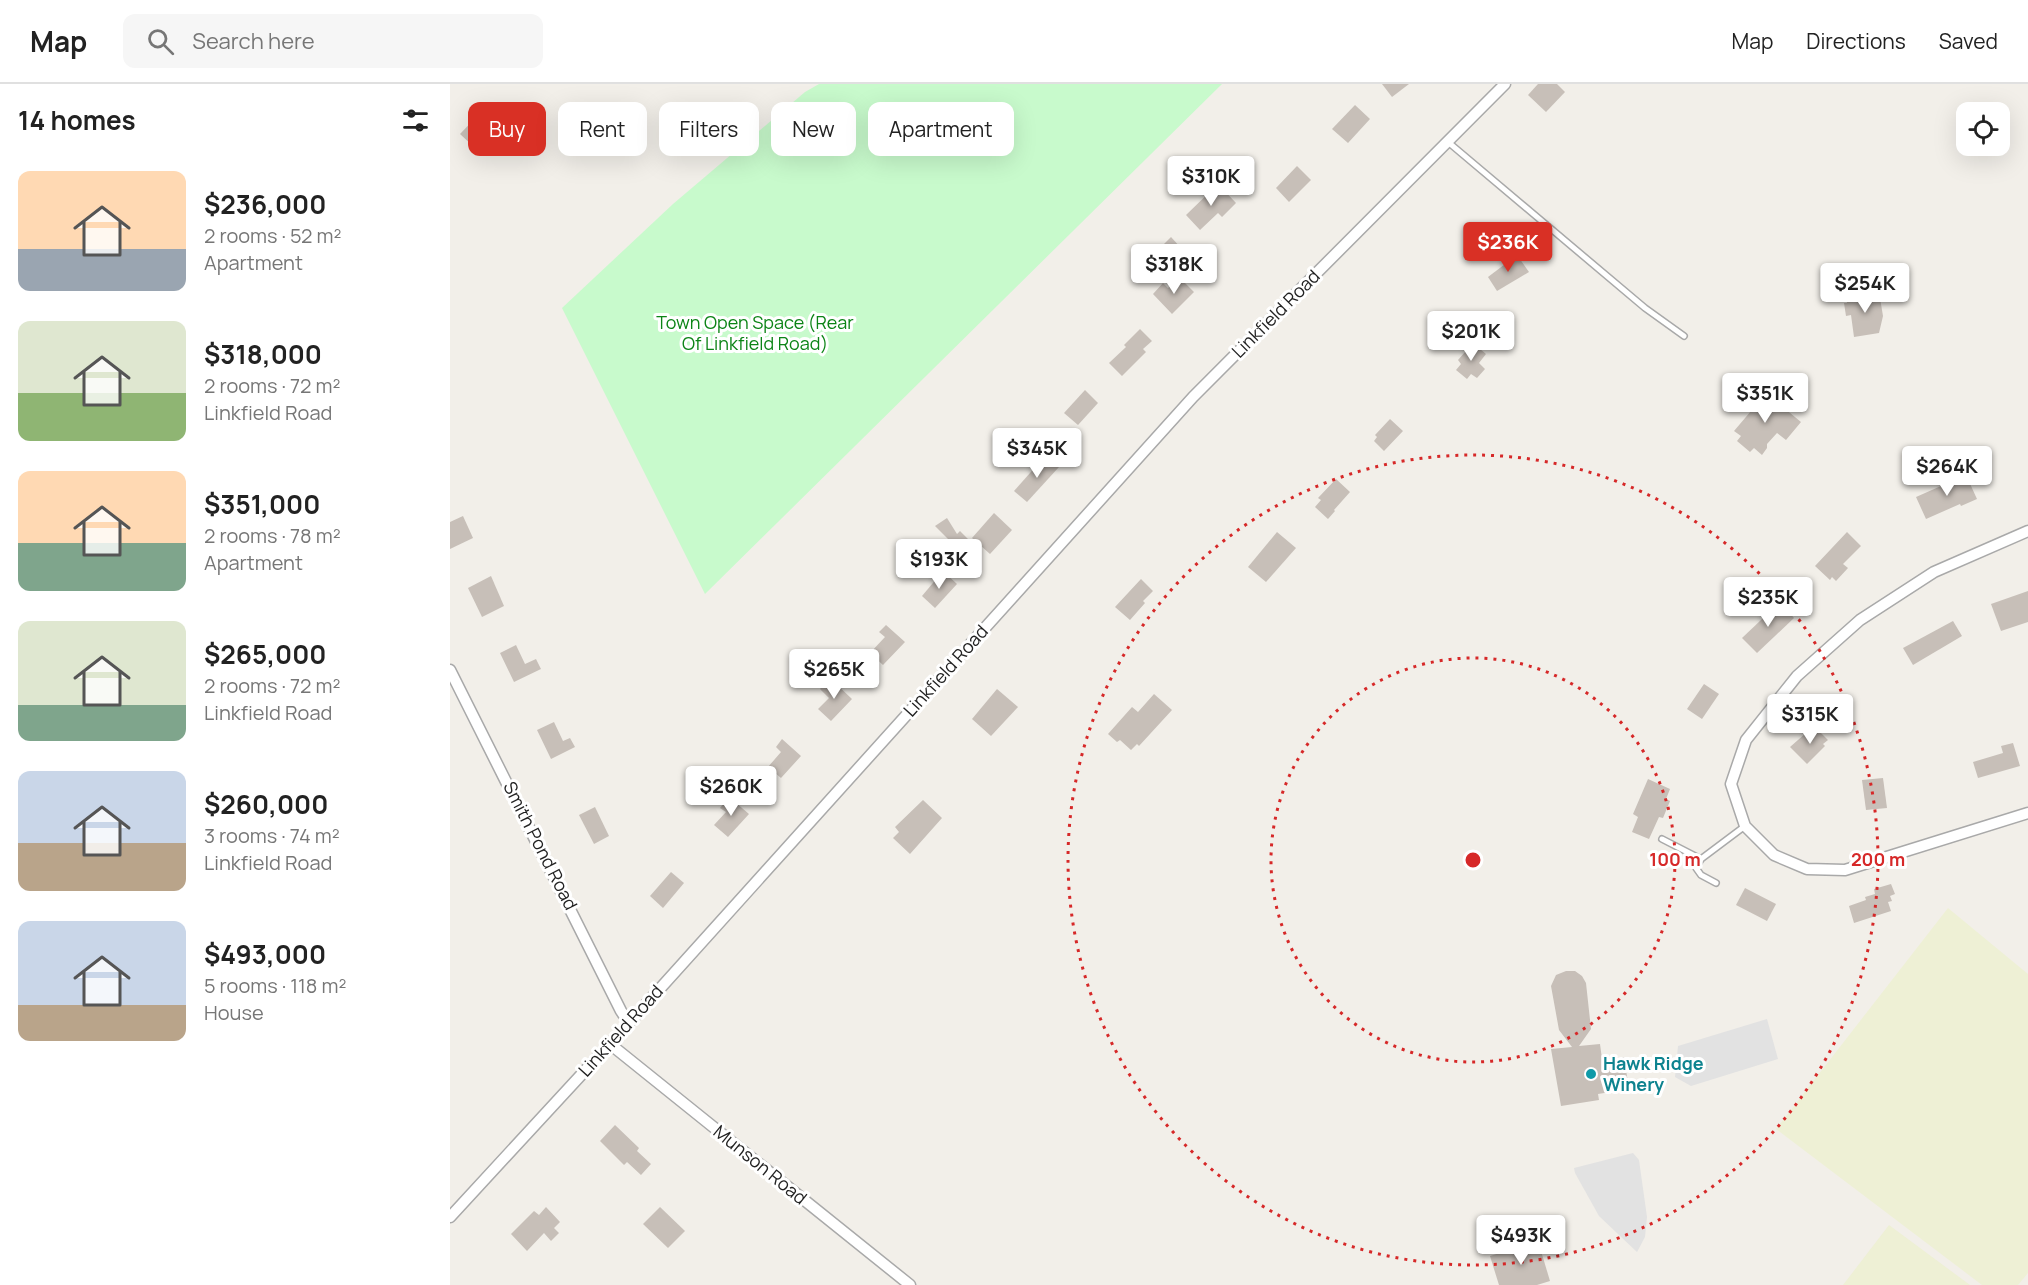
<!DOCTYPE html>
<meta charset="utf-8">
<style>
:root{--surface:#fff;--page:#f6f6f6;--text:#222;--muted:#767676;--line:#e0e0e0;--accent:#d93025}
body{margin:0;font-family:Manrope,sans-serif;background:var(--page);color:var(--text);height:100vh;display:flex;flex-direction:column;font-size:22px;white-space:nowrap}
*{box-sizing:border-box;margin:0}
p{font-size:20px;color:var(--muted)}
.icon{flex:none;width:33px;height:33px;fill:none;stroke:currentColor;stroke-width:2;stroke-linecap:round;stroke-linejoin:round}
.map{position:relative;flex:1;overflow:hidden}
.panel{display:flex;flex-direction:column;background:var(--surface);width:450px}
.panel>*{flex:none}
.banner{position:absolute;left:18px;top:18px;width:570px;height:54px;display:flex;gap:12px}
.buttons{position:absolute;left:1506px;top:18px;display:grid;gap:12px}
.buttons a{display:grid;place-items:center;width:54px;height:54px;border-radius:12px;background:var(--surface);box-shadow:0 6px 24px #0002;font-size:30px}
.price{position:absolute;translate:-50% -51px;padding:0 14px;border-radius:6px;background:#fff;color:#222;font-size:20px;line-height:39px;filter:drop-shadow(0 2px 3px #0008)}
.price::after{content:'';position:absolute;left:50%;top:36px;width:18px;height:14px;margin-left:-9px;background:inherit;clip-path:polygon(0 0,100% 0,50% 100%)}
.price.active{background:var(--accent);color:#fff}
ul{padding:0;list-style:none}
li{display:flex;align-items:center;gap:18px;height:150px;padding:0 18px}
li span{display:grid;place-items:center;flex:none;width:168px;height:120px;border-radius:12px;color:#555}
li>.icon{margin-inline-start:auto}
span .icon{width:72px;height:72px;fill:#fffc;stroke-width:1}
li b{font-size:26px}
h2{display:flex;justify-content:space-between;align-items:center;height:72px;padding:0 18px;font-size:26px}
.chip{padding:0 21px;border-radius:12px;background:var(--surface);box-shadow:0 6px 24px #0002;font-size:21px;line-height:54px}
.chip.active{background:var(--accent);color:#fff}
header{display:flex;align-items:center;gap:36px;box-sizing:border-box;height:84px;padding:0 30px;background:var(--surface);border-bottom:2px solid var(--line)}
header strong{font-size:28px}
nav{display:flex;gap:33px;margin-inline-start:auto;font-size:21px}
.search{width:420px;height:54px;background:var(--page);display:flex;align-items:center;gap:15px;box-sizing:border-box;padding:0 21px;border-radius:12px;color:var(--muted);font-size:22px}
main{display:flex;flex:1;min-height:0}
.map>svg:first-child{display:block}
.farmland{fill:#eef0d5}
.park{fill:#c8facc}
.parking{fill:#e2e2e2}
.building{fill:#c7bfb8}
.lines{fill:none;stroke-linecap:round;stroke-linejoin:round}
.service-casing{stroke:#a9a9a9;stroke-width:8}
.minor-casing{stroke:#a9a9a9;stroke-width:13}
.service{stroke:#fff;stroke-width:5}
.minor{stroke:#fff;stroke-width:10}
.ring{fill:none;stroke:#d62828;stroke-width:3;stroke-dasharray:3 6}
.culture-dot{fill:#0f9aa8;stroke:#fff;stroke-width:2}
.labels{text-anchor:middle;stroke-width:6;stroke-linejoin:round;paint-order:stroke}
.street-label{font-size:18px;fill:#222;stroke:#fff}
.park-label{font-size:18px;fill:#0c8416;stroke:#fff}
.culture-label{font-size:18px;font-weight:bold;fill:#0d838f;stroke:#fff;text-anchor:start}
.centre{fill:#d62828;stroke:#fff;stroke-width:3}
.ring-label{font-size:18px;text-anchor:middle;font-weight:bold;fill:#d62828;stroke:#fff;stroke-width:6;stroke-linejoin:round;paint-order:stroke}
</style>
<header>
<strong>Map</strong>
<div class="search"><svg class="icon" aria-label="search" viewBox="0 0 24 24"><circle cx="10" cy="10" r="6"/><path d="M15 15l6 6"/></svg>Search here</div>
<nav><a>Map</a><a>Directions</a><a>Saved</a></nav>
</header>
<main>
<section class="panel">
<h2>14 homes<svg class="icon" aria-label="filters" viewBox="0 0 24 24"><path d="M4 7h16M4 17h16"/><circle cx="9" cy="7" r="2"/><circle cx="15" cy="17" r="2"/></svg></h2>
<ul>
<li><span style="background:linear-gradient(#ffd9b3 65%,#9aa5b1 0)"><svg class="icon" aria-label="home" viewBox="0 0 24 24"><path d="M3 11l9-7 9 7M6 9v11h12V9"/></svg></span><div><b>$236,000</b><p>2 rooms · 52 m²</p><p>Apartment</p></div></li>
<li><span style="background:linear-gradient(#dfe7d0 60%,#8fb573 0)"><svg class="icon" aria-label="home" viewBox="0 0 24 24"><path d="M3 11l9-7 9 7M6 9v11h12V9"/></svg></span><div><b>$318,000</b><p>2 rooms · 72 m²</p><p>Linkfield Road</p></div></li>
<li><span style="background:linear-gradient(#ffd9b3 60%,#7fa58c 0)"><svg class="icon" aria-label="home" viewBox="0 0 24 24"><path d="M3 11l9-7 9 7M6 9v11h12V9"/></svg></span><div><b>$351,000</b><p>2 rooms · 78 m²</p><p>Apartment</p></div></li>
<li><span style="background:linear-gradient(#dfe7d0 70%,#7fa58c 0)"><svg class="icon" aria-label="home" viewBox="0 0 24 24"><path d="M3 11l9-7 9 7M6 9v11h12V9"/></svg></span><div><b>$265,000</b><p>2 rooms · 72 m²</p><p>Linkfield Road</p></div></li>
<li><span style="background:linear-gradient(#c9d6e8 60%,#b9a48a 0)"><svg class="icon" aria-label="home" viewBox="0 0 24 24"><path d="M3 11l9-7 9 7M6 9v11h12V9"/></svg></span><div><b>$260,000</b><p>3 rooms · 74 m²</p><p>Linkfield Road</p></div></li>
<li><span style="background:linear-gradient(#c9d6e8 70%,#b9a48a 0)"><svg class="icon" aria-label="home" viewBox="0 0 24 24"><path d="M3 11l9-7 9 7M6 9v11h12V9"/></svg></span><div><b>$493,000</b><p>5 rooms · 118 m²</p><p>House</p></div></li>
</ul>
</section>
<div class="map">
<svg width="1578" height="1201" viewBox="0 0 1578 1201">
<rect width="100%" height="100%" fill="#f2efe9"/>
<g class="farmland">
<path d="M 1498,824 L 1578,890 L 1578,1189 L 1568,1201 L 1532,1201 L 1326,1045 Z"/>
<path d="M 1439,1141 L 1520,1201 L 1393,1201 Z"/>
</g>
<path class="park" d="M 369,0 L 772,0 L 255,510 L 112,224 L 223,120 L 355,8 Z"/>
<g class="parking">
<path d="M 1317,935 L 1328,975 L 1241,1002 L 1225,993 L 1228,962 Z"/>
<path d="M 1183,1069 L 1189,1076 L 1197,1133 L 1195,1153 L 1187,1168 L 1149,1132 L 1125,1089 L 1124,1084 Z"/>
</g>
<g class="building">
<path d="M 932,0 L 959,0 L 942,13 Z"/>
<path d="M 1088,0 L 1107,0 L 1115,8 L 1096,28 L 1078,11 Z"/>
<path d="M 905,21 L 920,35 L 898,59 L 882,45 Z"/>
<path d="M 33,26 L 46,40 L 24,63 L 10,50 Z"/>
<path d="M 847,82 L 861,96 L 839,118 L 826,104 Z"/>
<path d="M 768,100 L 786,119 L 772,133 L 768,129 L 750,146 L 736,131 Z"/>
<path d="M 721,153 L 731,164 L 721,173 L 712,162 Z"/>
<path d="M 1067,171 L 1079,188 L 1047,207 L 1038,193 Z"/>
<path d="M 729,193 L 744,208 L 722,230 L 703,210 L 713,199 L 718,204 Z"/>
<path d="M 1429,208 L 1433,232 L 1429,249 L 1404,253 L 1401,231 L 1396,232 L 1394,219 L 1397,219 L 1396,213 Z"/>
<path d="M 690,245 L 702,257 L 693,265 L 696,268 L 672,292 L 659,279 L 676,263 L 674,261 Z"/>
<path d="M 1023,259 L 1036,270 L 1029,279 L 1035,285 L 1027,294 L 1021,290 L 1017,295 L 1006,286 L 1011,280 L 1008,276 Z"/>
<path d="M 635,306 L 648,319 L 628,341 L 614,329 Z"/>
<path d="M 1304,307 L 1319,320 L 1323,315 L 1351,338 L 1336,356 L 1327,349 L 1317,360 L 1317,364 L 1312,371 L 1304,364 L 1300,368 L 1287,357 L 1291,352 L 1284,347 L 1301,327 L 1295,321 L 1297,318 L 1295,317 Z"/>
<path d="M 940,335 L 953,347 L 934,367 L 924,357 L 927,353 L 925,351 Z"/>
<path d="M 596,371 L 609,383 L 577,418 L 564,407 Z"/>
<path d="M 1516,391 L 1527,415 L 1511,422 L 1510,420 L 1476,435 L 1466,413 Z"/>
<path d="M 886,395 L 900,408 L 884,426 L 885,427 L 878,435 L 865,423 L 871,416 L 868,414 Z"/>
<path d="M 544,429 L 562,446 L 540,470 L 522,454 Z"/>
<path d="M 13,432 L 23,454 L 0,465 L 0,438 Z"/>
<path d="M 497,434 L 507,450 L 510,447 L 521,458 L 516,463 L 524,475 L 521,478 L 485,442 Z"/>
<path d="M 827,448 L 846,464 L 816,498 L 798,483 Z"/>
<path d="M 1397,448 L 1411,462 L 1393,480 L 1398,484 L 1386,497 L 1382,493 L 1380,496 L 1365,482 Z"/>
<path d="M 493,487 L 507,500 L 485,524 L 472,512 Z"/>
<path d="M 41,492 L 54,522 L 32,533 L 18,504 Z"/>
<path d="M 691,495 L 703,507 L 693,517 L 695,519 L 680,536 L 665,523 Z"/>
<path d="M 1578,507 L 1578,538 L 1551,547 L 1541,520 Z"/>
<path d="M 1330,518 L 1344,534 L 1307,569 L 1292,554 Z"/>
<path d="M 1503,537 L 1512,552 L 1463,581 L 1453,564 Z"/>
<path d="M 436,541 L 455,558 L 433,581 L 420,569 L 435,553 L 429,548 Z"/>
<path d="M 66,561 L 75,580 L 86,575 L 91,585 L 64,598 L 50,569 Z"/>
<path d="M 384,598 L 402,615 L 381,637 L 368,625 L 379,614 L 370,605 L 375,599 Z"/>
<path d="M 1254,600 L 1269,610 L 1252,635 L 1237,625 Z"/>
<path d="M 547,605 L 568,623 L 541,652 L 522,635 Z"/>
<path d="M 704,610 L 722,626 L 689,662 L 687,660 L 681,666 L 670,656 L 667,658 L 658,650 L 682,623 L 688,628 Z"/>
<path d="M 104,638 L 113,657 L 120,654 L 125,663 L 101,675 L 87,646 Z"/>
<path d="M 1364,642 L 1378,656 L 1373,660 L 1375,662 L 1357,680 L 1340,663 Z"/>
<path d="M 332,655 L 351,672 L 331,694 L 318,683 L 331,668 L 326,663 Z"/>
<path d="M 1563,659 L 1570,682 L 1528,694 L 1523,678 L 1553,669 L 1551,662 Z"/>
<path d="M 1433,694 L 1437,724 L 1416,726 L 1412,696 Z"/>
<path d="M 1198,695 L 1220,705 L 1216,715 L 1220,717 L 1213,734 L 1209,733 L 1199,755 L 1182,748 L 1188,733 L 1183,730 Z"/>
<path d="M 279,713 L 299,730 L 278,753 L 264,741 L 276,728 L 270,724 Z"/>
<path d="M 473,716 L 492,734 L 460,770 L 443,754 L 449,748 L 445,743 Z"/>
<path d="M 145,723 L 159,752 L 144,760 L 129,731 Z"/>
<path d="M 221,788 L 234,799 L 213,824 L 200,812 Z"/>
<path d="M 1441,800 L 1445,810 L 1440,812 L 1442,817 L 1438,818 L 1441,827 L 1404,839 L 1399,822 L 1416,816 L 1415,813 L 1425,810 L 1424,805 Z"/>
<path d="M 1295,804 L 1326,820 L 1317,837 L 1286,821 Z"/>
<path d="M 1116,887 L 1125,887 L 1132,892 L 1136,899 L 1141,945 L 1129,962 L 1150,960 L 1152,975 L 1174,973 L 1179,1005 L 1148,1010 L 1149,1016 L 1111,1022 L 1101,965 L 1122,963 L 1109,946 L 1101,902 L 1106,891 Z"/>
<path d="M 165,1041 L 189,1064 L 187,1067 L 201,1080 L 191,1091 L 177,1078 L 174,1081 L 150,1057 Z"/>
<path d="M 96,1123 L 110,1138 L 104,1144 L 109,1149 L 101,1157 L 94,1149 L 77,1167 L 61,1150 L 84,1127 L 89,1131 Z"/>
<path d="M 210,1123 L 235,1147 L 218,1164 L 193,1140 Z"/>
<path d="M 1088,1157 L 1100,1197 L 1087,1201 L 1049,1201 L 1040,1172 Z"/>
</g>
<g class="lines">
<defs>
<g id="service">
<path d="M 998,58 L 1195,224 L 1234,252"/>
<path d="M 1212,755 L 1251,775"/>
<path d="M 1266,799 L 1251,791 L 1246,784 L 1251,775 L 1295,742"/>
</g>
<g id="minor">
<path d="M 1578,447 L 1484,488 L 1410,536 L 1347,592 L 1296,656 L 1281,700 L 1295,742 L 1324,771 L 1357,785 L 1395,786 L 1578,729"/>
<path d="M 0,586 L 171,927 L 179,939"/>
<path d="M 160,960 L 460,1201"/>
<path d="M 0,1133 L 179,939 L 743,313 L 1055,0"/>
</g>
</defs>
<use href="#service" class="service-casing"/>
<use href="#minor" class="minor-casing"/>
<use href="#service" class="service"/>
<use href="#minor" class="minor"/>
</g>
<g class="ring">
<circle cx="1023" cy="776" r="202"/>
<circle cx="1023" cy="776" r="405"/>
</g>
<circle class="culture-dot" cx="1141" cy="990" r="6"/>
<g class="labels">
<g class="street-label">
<text transform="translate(826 230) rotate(-45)" y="6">Linkfield Road</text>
<text transform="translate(496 587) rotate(-48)" y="6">Linkfield Road</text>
<text transform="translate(90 762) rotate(63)" y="6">Smith Pond Road</text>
<text transform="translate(171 947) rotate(-48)" y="6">Linkfield Road</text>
<text transform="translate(310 1081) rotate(39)" y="6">Munson Road</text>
</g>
<g class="park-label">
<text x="305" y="245">Town Open Space (Rear<tspan x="305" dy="21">Of Linkfield Road)</tspan></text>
</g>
<g class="culture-label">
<text x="1153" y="986">Hawk Ridge<tspan x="1153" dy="21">Winery</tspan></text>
</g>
</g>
<circle cx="1023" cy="776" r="9" class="centre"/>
<g class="ring-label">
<text x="1225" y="782">100 m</text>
<text x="1428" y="782">200 m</text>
</g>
</svg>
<div class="buttons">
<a><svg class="icon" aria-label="locate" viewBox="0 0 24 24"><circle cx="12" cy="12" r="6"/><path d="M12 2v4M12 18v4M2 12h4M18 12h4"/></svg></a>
</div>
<b class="price" style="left:761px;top:123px">$310K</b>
<b class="price active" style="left:1058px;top:189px">$236K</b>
<b class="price" style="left:724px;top:211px">$318K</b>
<b class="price" style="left:1415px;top:230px">$254K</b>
<b class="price" style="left:1021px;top:278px">$201K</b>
<b class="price" style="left:1315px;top:340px">$351K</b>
<b class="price" style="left:587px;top:395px">$345K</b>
<b class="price" style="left:1497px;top:413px">$264K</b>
<b class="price" style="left:489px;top:506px">$193K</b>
<b class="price" style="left:1318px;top:544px">$235K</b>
<b class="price" style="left:384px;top:616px">$265K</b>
<b class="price" style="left:1360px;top:661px">$315K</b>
<b class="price" style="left:281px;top:733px">$260K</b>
<b class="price" style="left:1071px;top:1182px">$493K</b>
<div class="banner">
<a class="chip active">Buy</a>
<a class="chip">Rent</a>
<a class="chip">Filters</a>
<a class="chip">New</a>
<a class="chip">Apartment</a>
</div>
</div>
</main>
